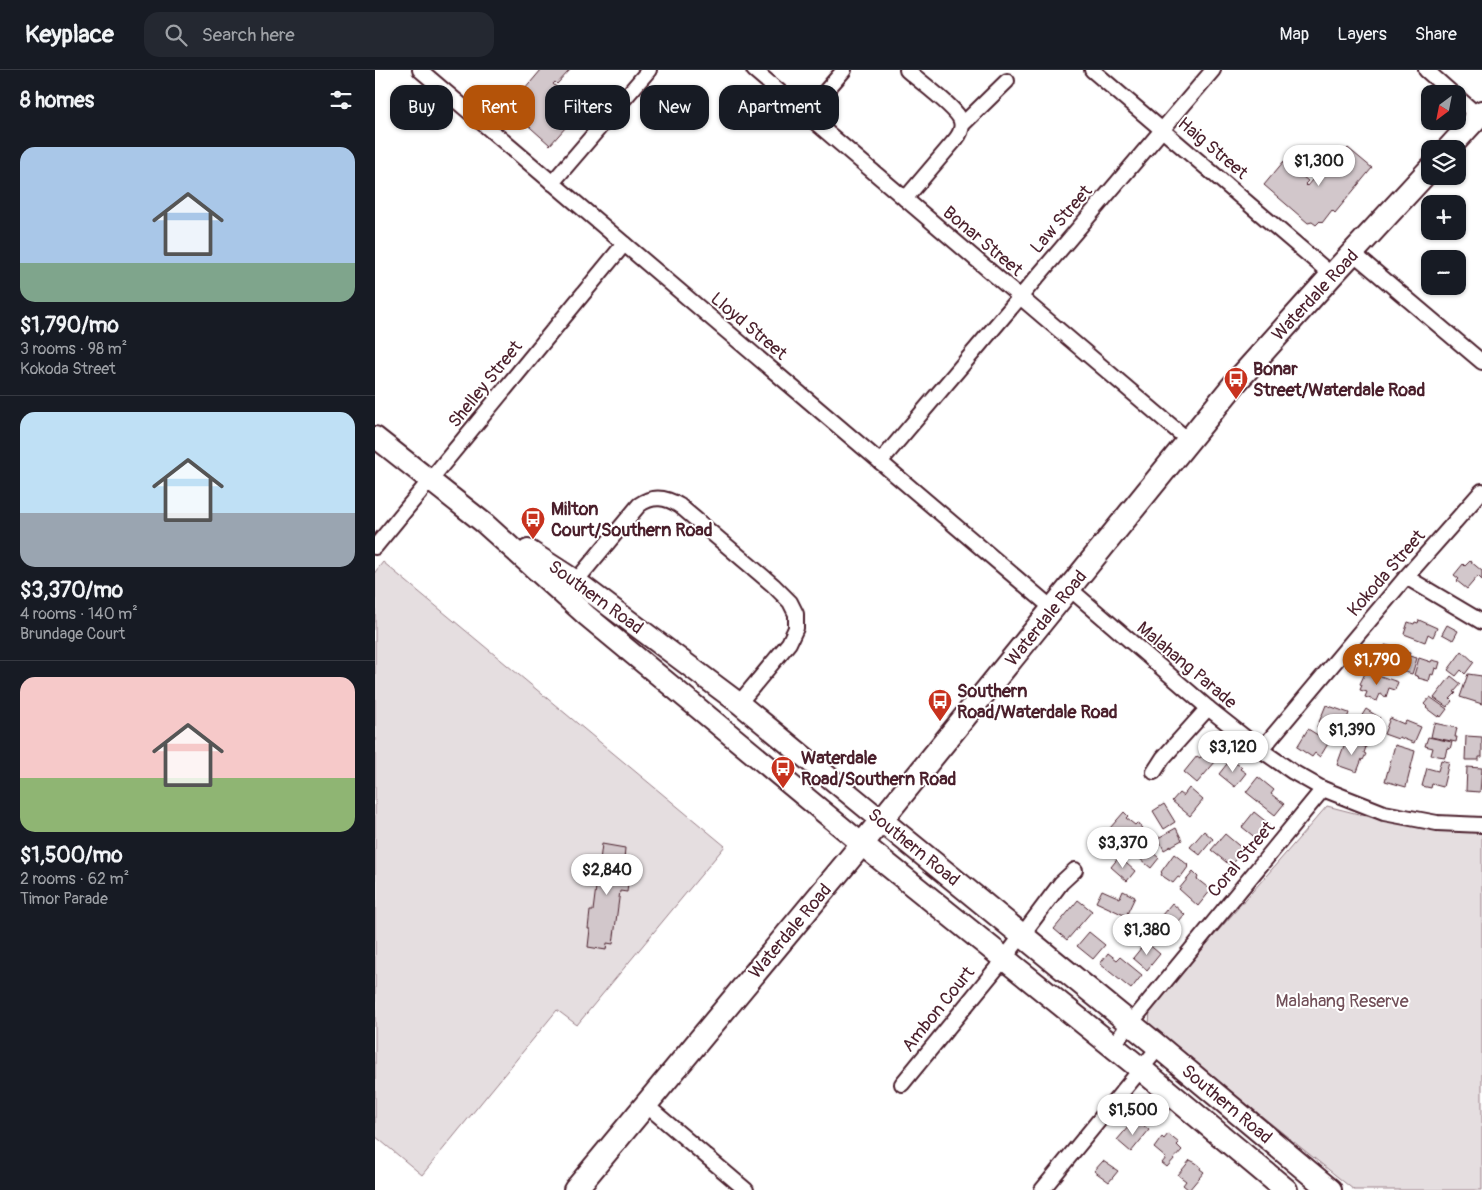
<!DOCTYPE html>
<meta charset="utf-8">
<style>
:root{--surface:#171b24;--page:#242831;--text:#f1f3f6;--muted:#9ea1a6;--line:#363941;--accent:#b45309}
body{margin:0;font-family:Pangolin,sans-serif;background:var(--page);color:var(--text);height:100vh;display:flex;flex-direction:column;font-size:19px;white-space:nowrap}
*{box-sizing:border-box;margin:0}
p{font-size:16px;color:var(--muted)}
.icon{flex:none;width:28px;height:28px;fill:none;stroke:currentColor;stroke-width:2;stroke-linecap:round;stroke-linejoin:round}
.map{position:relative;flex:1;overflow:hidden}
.side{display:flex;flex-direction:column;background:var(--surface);width:375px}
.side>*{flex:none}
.top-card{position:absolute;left:15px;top:15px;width:475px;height:45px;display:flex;gap:10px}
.needle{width:32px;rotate:212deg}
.tools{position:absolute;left:1046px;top:15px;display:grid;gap:10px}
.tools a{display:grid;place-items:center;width:45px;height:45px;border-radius:10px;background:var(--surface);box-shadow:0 1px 4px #0004;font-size:25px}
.price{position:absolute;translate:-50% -42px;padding:0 11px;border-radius:18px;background:#fff;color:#222;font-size:16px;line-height:32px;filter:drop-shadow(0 1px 2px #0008)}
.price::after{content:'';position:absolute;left:50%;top:30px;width:15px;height:11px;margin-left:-8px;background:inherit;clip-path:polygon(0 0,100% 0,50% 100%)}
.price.selected{background:var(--accent);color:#fff}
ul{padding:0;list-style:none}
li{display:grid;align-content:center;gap:10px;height:265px;padding:0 20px}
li+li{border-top:1px solid var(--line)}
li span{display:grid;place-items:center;height:155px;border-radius:15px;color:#555}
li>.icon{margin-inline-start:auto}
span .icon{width:90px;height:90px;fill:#fffc;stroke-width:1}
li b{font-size:21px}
h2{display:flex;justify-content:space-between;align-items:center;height:60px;padding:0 20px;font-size:21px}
.chip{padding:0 18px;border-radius:15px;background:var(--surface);box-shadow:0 1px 4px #0004;font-size:18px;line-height:45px}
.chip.selected{background:var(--accent);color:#fff}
header{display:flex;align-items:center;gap:30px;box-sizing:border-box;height:70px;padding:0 25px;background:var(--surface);border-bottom:1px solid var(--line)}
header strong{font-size:24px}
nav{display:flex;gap:28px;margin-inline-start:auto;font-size:18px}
.search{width:350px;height:45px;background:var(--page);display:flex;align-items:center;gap:12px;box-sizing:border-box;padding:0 18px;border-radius:15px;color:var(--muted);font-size:19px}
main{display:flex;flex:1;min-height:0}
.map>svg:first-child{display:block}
.green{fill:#e5dee0;stroke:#987e86}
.building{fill:#d2c7cb;stroke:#4a1f2b}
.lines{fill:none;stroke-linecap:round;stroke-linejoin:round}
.minor-casing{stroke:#4a1f2b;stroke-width:18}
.secondary-casing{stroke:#4a1f2b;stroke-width:24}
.primary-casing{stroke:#4a1f2b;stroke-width:26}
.minor{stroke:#fff;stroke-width:14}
.secondary{stroke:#fff;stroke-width:20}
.primary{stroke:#fff;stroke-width:22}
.labels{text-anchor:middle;stroke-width:4;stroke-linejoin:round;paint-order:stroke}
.street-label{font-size:18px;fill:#4a1f2b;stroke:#fff}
.poi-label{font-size:18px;font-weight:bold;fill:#4a1f2b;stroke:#fff;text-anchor:start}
.park-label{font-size:18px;fill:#714f58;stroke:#fff}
</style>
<header>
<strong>Keyplace</strong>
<div class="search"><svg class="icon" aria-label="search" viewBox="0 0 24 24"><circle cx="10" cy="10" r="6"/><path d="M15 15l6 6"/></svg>Search here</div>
<nav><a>Map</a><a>Layers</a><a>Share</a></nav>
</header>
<main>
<section class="side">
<h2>8 homes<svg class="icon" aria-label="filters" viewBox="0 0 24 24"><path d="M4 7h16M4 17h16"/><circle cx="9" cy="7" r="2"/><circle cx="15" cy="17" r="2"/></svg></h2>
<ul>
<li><span style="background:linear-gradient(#a9c7e8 75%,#7fa58c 0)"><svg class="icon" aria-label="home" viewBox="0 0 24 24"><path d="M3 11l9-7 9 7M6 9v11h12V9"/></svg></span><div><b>$1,790/mo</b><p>3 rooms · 98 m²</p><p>Kokoda Street</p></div></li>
<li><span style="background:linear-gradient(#bfe0f5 65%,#9aa5b1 0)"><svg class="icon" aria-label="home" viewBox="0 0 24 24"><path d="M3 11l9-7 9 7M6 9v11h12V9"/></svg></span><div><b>$3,370/mo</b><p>4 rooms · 140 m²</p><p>Brundage Court</p></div></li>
<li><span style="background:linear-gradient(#f6c9c9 65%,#8fb573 0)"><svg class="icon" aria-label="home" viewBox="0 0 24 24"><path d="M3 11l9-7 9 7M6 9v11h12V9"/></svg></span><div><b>$1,500/mo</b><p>2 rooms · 62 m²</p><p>Timor Parade</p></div></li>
</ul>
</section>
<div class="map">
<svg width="1107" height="1120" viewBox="0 0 1107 1120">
<rect width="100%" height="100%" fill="#fff"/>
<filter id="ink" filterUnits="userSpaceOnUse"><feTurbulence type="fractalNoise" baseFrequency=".02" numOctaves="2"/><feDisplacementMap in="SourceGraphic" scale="10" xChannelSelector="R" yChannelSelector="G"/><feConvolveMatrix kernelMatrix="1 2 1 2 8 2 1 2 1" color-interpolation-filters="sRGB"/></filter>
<g filter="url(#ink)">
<g class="green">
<path d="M 8,492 L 350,776 L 202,955 L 182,940 L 47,1105 L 0,1066 L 0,502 Z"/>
<path d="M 952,736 L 1007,750 L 1065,761 L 1107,762 L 1107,1120 L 979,1120 L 794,972 L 774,955 L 775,939 Z"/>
</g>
<g class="building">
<path d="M 166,0 L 195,0 L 182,14 L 180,12 L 178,14 L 211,43 L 203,52 L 199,48 L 175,75 L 147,50 L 146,52 L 132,40 Z"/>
<path d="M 973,78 L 997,98 L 960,143 L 957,140 L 947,153 L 945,151 L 941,155 L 937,152 L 933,153 L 889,115 L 909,91 L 933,111 L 930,114 L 932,116 L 947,98 L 952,103 Z"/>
<path d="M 1095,491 L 1107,501 L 1107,510 L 1103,506 L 1092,519 L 1082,511 L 1084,509 L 1079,505 L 1088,494 L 1090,496 Z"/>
<path d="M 1044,550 L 1062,558 L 1058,567 L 1053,564 L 1050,572 L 1029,564 L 1033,552 L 1039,554 L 1040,552 L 1043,553 Z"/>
<path d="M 1072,555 L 1083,561 L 1078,570 L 1067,564 Z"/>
<path d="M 1010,575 L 1026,579 L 1021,596 L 1016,594 L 1014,601 L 1003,598 L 1007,581 L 1009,581 Z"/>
<path d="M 1028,581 L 1035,583 L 1034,586 L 1042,588 L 1037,604 L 1023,600 L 1024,596 L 1022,596 Z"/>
<path d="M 1087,581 L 1099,592 L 1090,604 L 1086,600 L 1081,606 L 1073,600 Z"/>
<path d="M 1044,588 L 1056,592 L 1057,590 L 1065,592 L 1063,599 L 1060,598 L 1058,605 L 1056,604 L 1054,611 L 1043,608 L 1044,607 L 1039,605 Z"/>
<path d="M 991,601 L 1023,612 L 1020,620 L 1014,618 L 1011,627 L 1005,624 L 1002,631 L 990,627 L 992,622 L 985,620 L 987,615 L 985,614 Z"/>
<path d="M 1093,604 L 1107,606 L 1107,634 L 1085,627 Z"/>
<path d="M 1076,606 L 1086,614 L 1079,622 L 1081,623 L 1075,629 L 1077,631 L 1072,637 L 1059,628 Z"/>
<path d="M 1055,627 L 1072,639 L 1066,647 L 1064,645 L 1063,647 L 1051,638 L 1052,637 L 1049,634 Z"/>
<path d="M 951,635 L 974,643 L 967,662 L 961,660 L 959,664 L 942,657 Z"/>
<path d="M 991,639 L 1005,648 L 994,665 L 996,667 L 988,675 L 974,666 Z"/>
<path d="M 1015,648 L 1029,654 L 1031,651 L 1046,657 L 1039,673 L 1024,667 L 1023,669 L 1009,664 Z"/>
<path d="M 1059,653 L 1082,658 L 1080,667 L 1082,667 L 1081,672 L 1056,667 Z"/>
<path d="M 933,659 L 954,672 L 945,687 L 940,683 L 937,687 L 922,677 Z"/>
<path d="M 1091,666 L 1107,667 L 1107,687 L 1104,687 L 1104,690 L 1090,690 Z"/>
<path d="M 1053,667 L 1077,672 L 1075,679 L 1072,678 L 1070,687 L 1056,685 L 1058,678 L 1050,676 Z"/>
<path d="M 971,670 L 991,677 L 989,683 L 991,684 L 988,690 L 987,689 L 982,702 L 962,695 Z"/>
<path d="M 836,675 L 847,684 L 822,713 L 809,702 L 822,686 L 825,688 Z"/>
<path d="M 1020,675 L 1040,681 L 1031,717 L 1010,711 Z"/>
<path d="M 855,690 L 867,697 L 865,699 L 871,703 L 860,717 L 844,704 Z"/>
<path d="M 1066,690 L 1074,692 L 1068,717 L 1057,714 L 1056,718 L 1047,716 L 1052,698 L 1063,701 Z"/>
<path d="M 1092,697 L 1107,698 L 1105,722 L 1091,721 Z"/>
<path d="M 883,707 L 899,720 L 896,724 L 909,734 L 900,745 L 871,722 Z"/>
<path d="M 814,718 L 828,730 L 815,746 L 797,731 L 804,723 L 808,726 Z"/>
<path d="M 789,734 L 800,752 L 789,759 L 778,741 Z"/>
<path d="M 749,742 L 753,746 L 751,748 L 760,755 L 762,753 L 768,758 L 754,773 L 735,758 Z"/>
<path d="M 879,742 L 894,754 L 882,769 L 867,757 Z"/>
<path d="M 801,758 L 807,770 L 789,780 L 783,768 Z"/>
<path d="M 829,761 L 838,769 L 825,785 L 815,777 Z"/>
<path d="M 850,764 L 869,780 L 856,796 L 836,780 Z"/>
<path d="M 227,774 L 250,778 L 248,802 L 254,803 L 252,822 L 245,821 L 238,874 L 232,873 L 231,880 L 213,877 L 215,859 L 213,859 L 215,841 L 218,841 L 221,817 L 219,817 L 221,798 L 224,799 Z"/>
<path d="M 768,774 L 784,788 L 776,798 L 759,784 Z"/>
<path d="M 799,784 L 813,795 L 812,796 L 813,797 L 805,808 L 803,807 L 798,813 L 786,805 L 787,803 L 786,802 Z"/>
<path d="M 744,787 L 760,801 L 752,811 L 736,797 Z"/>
<path d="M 818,802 L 823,807 L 822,809 L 836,820 L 823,836 L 804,819 Z"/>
<path d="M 727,820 L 745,828 L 748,821 L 760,827 L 751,846 L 721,832 Z"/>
<path d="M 703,830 L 717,841 L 692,870 L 679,859 Z"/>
<path d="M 797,833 L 810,845 L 784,875 L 771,864 Z"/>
<path d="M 714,862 L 730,875 L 718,889 L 702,876 Z"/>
<path d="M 771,872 L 785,884 L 772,900 L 758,888 Z"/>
<path d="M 733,883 L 742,890 L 745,887 L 767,905 L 756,919 L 725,894 Z"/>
<path d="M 762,1050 L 774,1060 L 756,1082 L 742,1070 L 754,1056 L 756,1057 Z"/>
<path d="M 793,1064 L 804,1073 L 802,1075 L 807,1080 L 792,1097 L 787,1093 L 791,1088 L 779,1078 L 787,1067 L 789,1069 Z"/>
<path d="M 815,1090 L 821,1093 L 826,1097 L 825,1099 L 829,1102 L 814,1120 L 808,1115 L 811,1111 L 803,1105 Z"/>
<path d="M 728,1091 L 743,1101 L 734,1112 L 719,1101 Z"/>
</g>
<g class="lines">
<defs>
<g id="minor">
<path d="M 45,0 L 678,539"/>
<path d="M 379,0 L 813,370"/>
<path d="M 717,0 L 957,205"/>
<path d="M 1051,0 L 1078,24"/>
<path d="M 1082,27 L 1107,49"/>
<path d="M 431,44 L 469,0"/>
<path d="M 587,55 L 632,11"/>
<path d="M 177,113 L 274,0"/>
<path d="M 530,129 L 581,69 C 585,64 588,58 586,51 C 583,39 543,10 532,0"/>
<path d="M 978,183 L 1107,292"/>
<path d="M 505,392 L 838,0"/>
<path d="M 0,477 L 249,174"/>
<path d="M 1031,507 L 1107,552"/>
<path d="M 201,511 L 264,435 C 278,425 291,427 305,436 L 398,515 L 415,532 L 421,544 L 421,558 L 414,573 L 370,626 L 365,634"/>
<path d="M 695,519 L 833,638 L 886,680 L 918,702 L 948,719 L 1009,743 L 1062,753 L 1107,755"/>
<path d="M 886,680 L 1031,507 L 1107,421"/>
<path d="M 779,702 L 788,688 L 833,638"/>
<path d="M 737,976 L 948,719"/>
<path d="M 527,1014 L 629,889 L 686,813 L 700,800"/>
<path d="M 271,1035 L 371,1120"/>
<path d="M 667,1120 L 784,977"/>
</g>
<g id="secondary">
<path d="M 0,367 L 109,453 L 212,546 L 487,774"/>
<path d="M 153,480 L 201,511 L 365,634 L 506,750"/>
</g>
<g id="primary">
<path d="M 1073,79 L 1107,42"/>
<path d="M 506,750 L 784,977 L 955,1120"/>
<path d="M 487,774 L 766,999 L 911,1120"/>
<path d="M 200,1120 L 487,774 L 861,312 L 957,205 L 1055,99"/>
</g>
</defs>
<use href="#minor" class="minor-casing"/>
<use href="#secondary" class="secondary-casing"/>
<use href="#primary" class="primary-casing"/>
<use href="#minor" class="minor"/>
<use href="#secondary" class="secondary"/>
<use href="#primary" class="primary"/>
</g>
</g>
<defs>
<symbol id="bus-pin" viewBox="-11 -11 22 30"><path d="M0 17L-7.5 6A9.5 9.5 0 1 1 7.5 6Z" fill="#c8321e" stroke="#fff"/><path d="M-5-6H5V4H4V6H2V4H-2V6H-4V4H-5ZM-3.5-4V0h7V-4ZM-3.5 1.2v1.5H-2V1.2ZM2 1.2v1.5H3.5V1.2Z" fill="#fff"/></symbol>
</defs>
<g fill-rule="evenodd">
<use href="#bus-pin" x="847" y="295" width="28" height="38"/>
<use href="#bus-pin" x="144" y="435" width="28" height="38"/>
<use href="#bus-pin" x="551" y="617" width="28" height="38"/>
<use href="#bus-pin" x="394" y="684" width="28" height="38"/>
</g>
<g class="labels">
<g class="street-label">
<text transform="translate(838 78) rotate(40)" y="6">Haig Street</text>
<text transform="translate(686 149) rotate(-49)" y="6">Law Street</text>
<text transform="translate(608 171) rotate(40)" y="6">Bonar Street</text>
<text transform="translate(940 225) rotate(-47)" y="6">Waterdale Road</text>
<text transform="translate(374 256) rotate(40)" y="6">Lloyd Street</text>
<text transform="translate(110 314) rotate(-51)" y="6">Shelley Street</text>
<text transform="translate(1011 503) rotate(-49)" y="6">Kokoda Street</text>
<text transform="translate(221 527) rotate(36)" y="6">Southern Road</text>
<text transform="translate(671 548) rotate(-51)" y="6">Waterdale Road</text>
<text transform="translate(812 595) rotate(40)" y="6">Malahang Parade</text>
<text transform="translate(539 777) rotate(39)" y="6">Southern Road</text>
<text transform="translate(866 789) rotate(-50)" y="6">Coral Street</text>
<text transform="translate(415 861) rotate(-50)" y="6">Waterdale Road</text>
<text transform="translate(563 939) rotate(-51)" y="6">Ambon Court</text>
<text transform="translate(852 1034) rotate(40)" y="6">Southern Road</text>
</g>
<g class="poi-label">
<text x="878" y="305">Bonar<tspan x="878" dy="21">Street/Waterdale Road</tspan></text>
<text x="176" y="445">Milton<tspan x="176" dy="21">Court/Southern Road</tspan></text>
<text x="582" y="627">Southern<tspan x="582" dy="21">Road/Waterdale Road</tspan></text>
<text x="426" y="694">Waterdale<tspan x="426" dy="21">Road/Southern Road</tspan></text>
</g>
<g class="park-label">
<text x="967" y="937">Malahang Reserve</text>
</g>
</g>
</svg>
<div class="tools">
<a><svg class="needle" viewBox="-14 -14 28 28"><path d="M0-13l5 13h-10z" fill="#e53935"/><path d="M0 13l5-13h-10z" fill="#9ea1a6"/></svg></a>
<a><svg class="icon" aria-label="layers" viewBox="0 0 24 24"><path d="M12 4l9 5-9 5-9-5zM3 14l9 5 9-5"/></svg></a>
<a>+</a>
<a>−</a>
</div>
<b class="price" style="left:944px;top:117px">$1,300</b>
<b class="price selected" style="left:1002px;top:616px">$1,790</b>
<b class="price" style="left:977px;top:686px">$1,390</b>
<b class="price" style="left:858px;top:703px">$3,120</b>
<b class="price" style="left:748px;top:799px">$3,370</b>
<b class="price" style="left:232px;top:826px">$2,840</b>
<b class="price" style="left:772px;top:886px">$1,380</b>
<b class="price" style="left:758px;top:1066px">$1,500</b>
<div class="top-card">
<a class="chip">Buy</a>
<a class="chip selected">Rent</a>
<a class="chip">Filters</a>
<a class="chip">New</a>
<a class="chip">Apartment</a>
</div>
</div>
</main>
